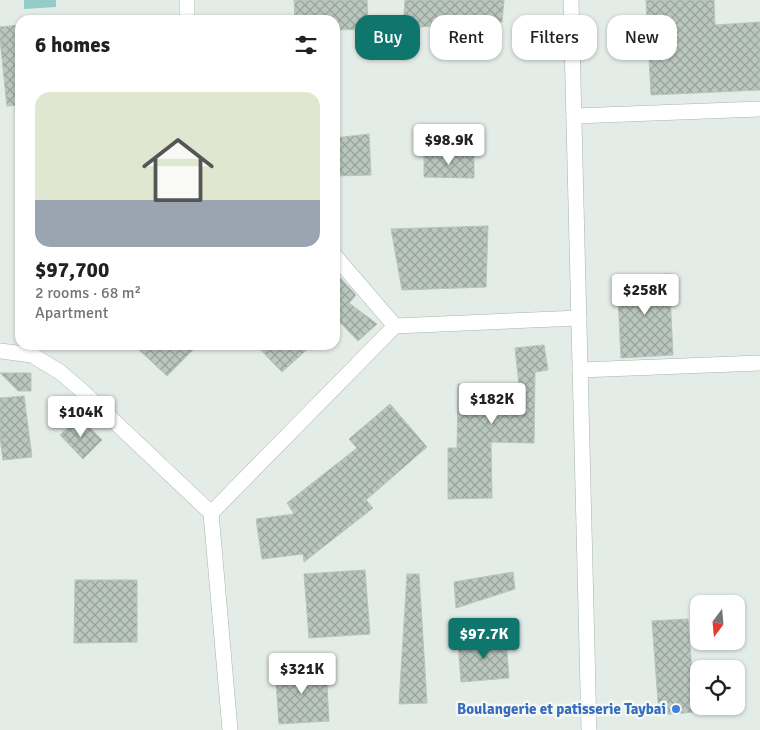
<!DOCTYPE html>
<meta charset="utf-8">
<style>
:root{--surface:#fff;--page:#f6f6f6;--text:#202124;--muted:#757577;--line:#e0e0e0;--accent:#0f766e}
body{margin:0;font-family:Signika,sans-serif;background:var(--page);color:var(--text);height:100vh;display:flex;flex-direction:column;font-size:19px;white-space:nowrap}
*{box-sizing:border-box;margin:0}
p{font-size:16px;color:var(--muted)}
.icon{flex:none;width:28px;height:28px;fill:none;stroke:currentColor;stroke-width:2;stroke-linecap:round;stroke-linejoin:round}
.map{position:relative;flex:1;overflow:hidden}
.drawer{position:absolute;left:15px;top:15px;width:325px;height:335px;display:flex;flex-direction:column;background:var(--surface);border-radius:15px;box-shadow:0 1px 4px #0004}
.drawer>*{flex:none}
.banner{position:absolute;left:355px;top:15px;width:330px;height:45px;display:flex;gap:10px}
.needle{width:32px;rotate:196deg}
.fabs{position:absolute;left:690px;top:595px;display:grid;gap:10px}
.fabs a{display:grid;place-items:center;width:55px;height:55px;border-radius:10px;background:var(--surface);box-shadow:0 1px 4px #0004;font-size:25px}
.price{position:absolute;translate:-50% -42px;padding:0 11px;border-radius:5px;background:#fff;color:#222;font-size:16px;line-height:32px;filter:drop-shadow(0 1px 2px #0008)}
.price::after{content:'';position:absolute;left:50%;top:30px;width:15px;height:11px;margin-left:-8px;background:inherit;clip-path:polygon(0 0,100% 0,50% 100%)}
.price.on{background:var(--accent);color:#fff}
ul{padding:0;list-style:none}
li{display:grid;align-content:center;gap:10px;height:265px;padding:0 20px}
li+li{border-top:1px solid var(--line)}
li span{display:grid;place-items:center;height:155px;border-radius:15px;color:#555}
li>.icon{margin-inline-start:auto}
span .icon{width:90px;height:90px;fill:#fffc;stroke-width:1}
li b{font-size:21px}
h2{display:flex;justify-content:space-between;align-items:center;height:60px;padding:0 20px;font-size:21px}
.tag{padding:0 18px;border-radius:15px;background:var(--surface);box-shadow:0 1px 4px #0004;font-size:18px;line-height:45px}
.tag.on{background:var(--accent);color:#fff}
.map>svg:first-child{display:block}
.water{fill:#92cbc8}
.building{fill:url(#building-cross-hatch);stroke:#b7c5bd}
.lines{fill:none;stroke-linecap:round;stroke-linejoin:round}
.minor-casing{stroke:#a7b4ad;stroke-width:16}
.minor{stroke:#fff;stroke-width:15}
.shop-dot{fill:#3f7fe0;stroke:#f4f9f6;stroke-width:2}
.labels{text-anchor:middle;stroke-width:5;stroke-linejoin:round;paint-order:stroke}
.shop-label{font-size:15px;font-weight:bold;fill:#366cbe;stroke:#f4f9f6;text-anchor:end}
</style>
<div class="map">
<svg width="760" height="730" viewBox="0 0 760 730">
<defs>
<pattern id="building-cross-hatch" width="8" height="8" patternUnits="userSpaceOnUse" patternTransform="scale(1.25)"><rect width="8" height="8" fill="#bac7bf"/><path d="M0 0l8 8M0 8l8-8" fill="none" stroke="#97a39c"/></pattern>
</defs>
<rect width="100%" height="100%" fill="#e4ece7"/>
<path class="water" d="M 24,0 L 56,0 L 56,7 L 24,9 Z"/>
<g class="building">
<path d="M 294,0 L 367,0 L 368,29 L 335,30 L 335,20 L 295,20 Z"/>
<path d="M 405,0 L 504,0 L 502,22 L 403,28 Z"/>
<path d="M 646,0 L 714,0 L 715,25 L 760,22 L 760,90 L 651,95 Z"/>
<path d="M 20,25 L 20,105 L 7,106 L 0,40 L 0,27 Z"/>
<path d="M 369,134 L 371,175 L 335,176 L 335,138 Z"/>
<path d="M 424,154 L 474,154 L 474,178 L 424,177 Z"/>
<path d="M 488,226 L 486,287 L 402,290 L 391,229 Z"/>
<path d="M 335,272 L 356,295 L 349,303 L 377,324 L 358,341 L 335,317 Z"/>
<path d="M 669,274 L 673,355 L 621,358 L 617,277 Z"/>
<path d="M 134,345 L 198,345 L 167,376 Z"/>
<path d="M 256,345 L 312,345 L 282,372 Z"/>
<path d="M 544,345 L 548,370 L 535,372 L 534,443 L 491,442 L 492,498 L 448,499 L 448,448 L 457,448 L 458,384 L 519,385 L 515,348 Z"/>
<path d="M 0,373 L 31,373 L 31,391 L 18,391 Z"/>
<path d="M 24,396 L 32,457 L 3,460 L 0,438 L 0,398 Z"/>
<path d="M 390,404 L 427,447 L 366,500 L 373,508 L 304,562 L 303,554 L 262,559 L 256,519 L 294,514 L 287,503 L 357,448 L 349,439 Z"/>
<path d="M 80,417 L 102,440 L 83,459 L 60,435 Z"/>
<path d="M 365,570 L 370,634 L 309,638 L 304,574 Z"/>
<path d="M 513,572 L 515,589 L 456,608 L 454,582 Z"/>
<path d="M 407,574 L 419,574 L 427,703 L 399,704 Z"/>
<path d="M 75,580 L 137,580 L 137,642 L 74,643 Z"/>
<path d="M 688,619 L 695,712 L 659,715 L 652,621 Z"/>
<path d="M 506,639 L 509,678 L 461,682 L 458,643 Z"/>
<path d="M 326,666 L 329,721 L 279,724 L 275,668 Z"/>
</g>
<g class="lines">
<defs>
<g id="minor">
<path d="M 571,0 L 589,730"/>
<path d="M 187,20 L 187,0"/>
<path d="M 574,116 L 760,109"/>
<path d="M 335,256 L 395,326"/>
<path d="M 0,351 L 32,355 L 60,372 L 80,389 L 211,513 L 230,730"/>
<path d="M 580,370 L 760,363"/>
<path d="M 211,513 L 395,326 L 579,318"/>
</g>
</defs>
<use href="#minor" class="minor-casing"/>
<use href="#minor" class="minor"/>
</g>
<circle class="shop-dot" cx="676" cy="709" r="5"/>
<g class="labels">
<g class="shop-label">
<text x="666" y="714">Boulangerie et patisserie Taybai</text>
</g>
</g>
</svg>
<div class="fabs">
<a><svg class="needle" viewBox="-14 -14 28 28"><path d="M0-13l5 13h-10z" fill="#e53935"/><path d="M0 13l5-13h-10z" fill="#757577"/></svg></a>
<a><svg class="icon" aria-label="locate" viewBox="0 0 24 24"><circle cx="12" cy="12" r="6"/><path d="M12 2v4M12 18v4M2 12h4M18 12h4"/></svg></a>
</div>
<b class="price" style="left:449px;top:166px">$98.9K</b>
<b class="price" style="left:645px;top:316px">$258K</b>
<b class="price" style="left:492px;top:425px">$182K</b>
<b class="price" style="left:81px;top:438px">$104K</b>
<b class="price on" style="left:484px;top:660px">$97.7K</b>
<b class="price" style="left:302px;top:695px">$321K</b>
<div class="banner">
<a class="tag on">Buy</a>
<a class="tag">Rent</a>
<a class="tag">Filters</a>
<a class="tag">New</a>
</div>
<section class="drawer">
<h2>6 homes<svg class="icon" aria-label="filters" viewBox="0 0 24 24"><path d="M4 7h16M4 17h16"/><circle cx="9" cy="7" r="2"/><circle cx="15" cy="17" r="2"/></svg></h2>
<ul>
<li><span style="background:linear-gradient(#dfe7d0 70%,#9aa5b1 0)"><svg class="icon" aria-label="home" viewBox="0 0 24 24"><path d="M3 11l9-7 9 7M6 9v11h12V9"/></svg></span><div><b>$97,700</b><p>2 rooms · 68 m²</p><p>Apartment</p></div></li>
</ul>
</section>
</div>
